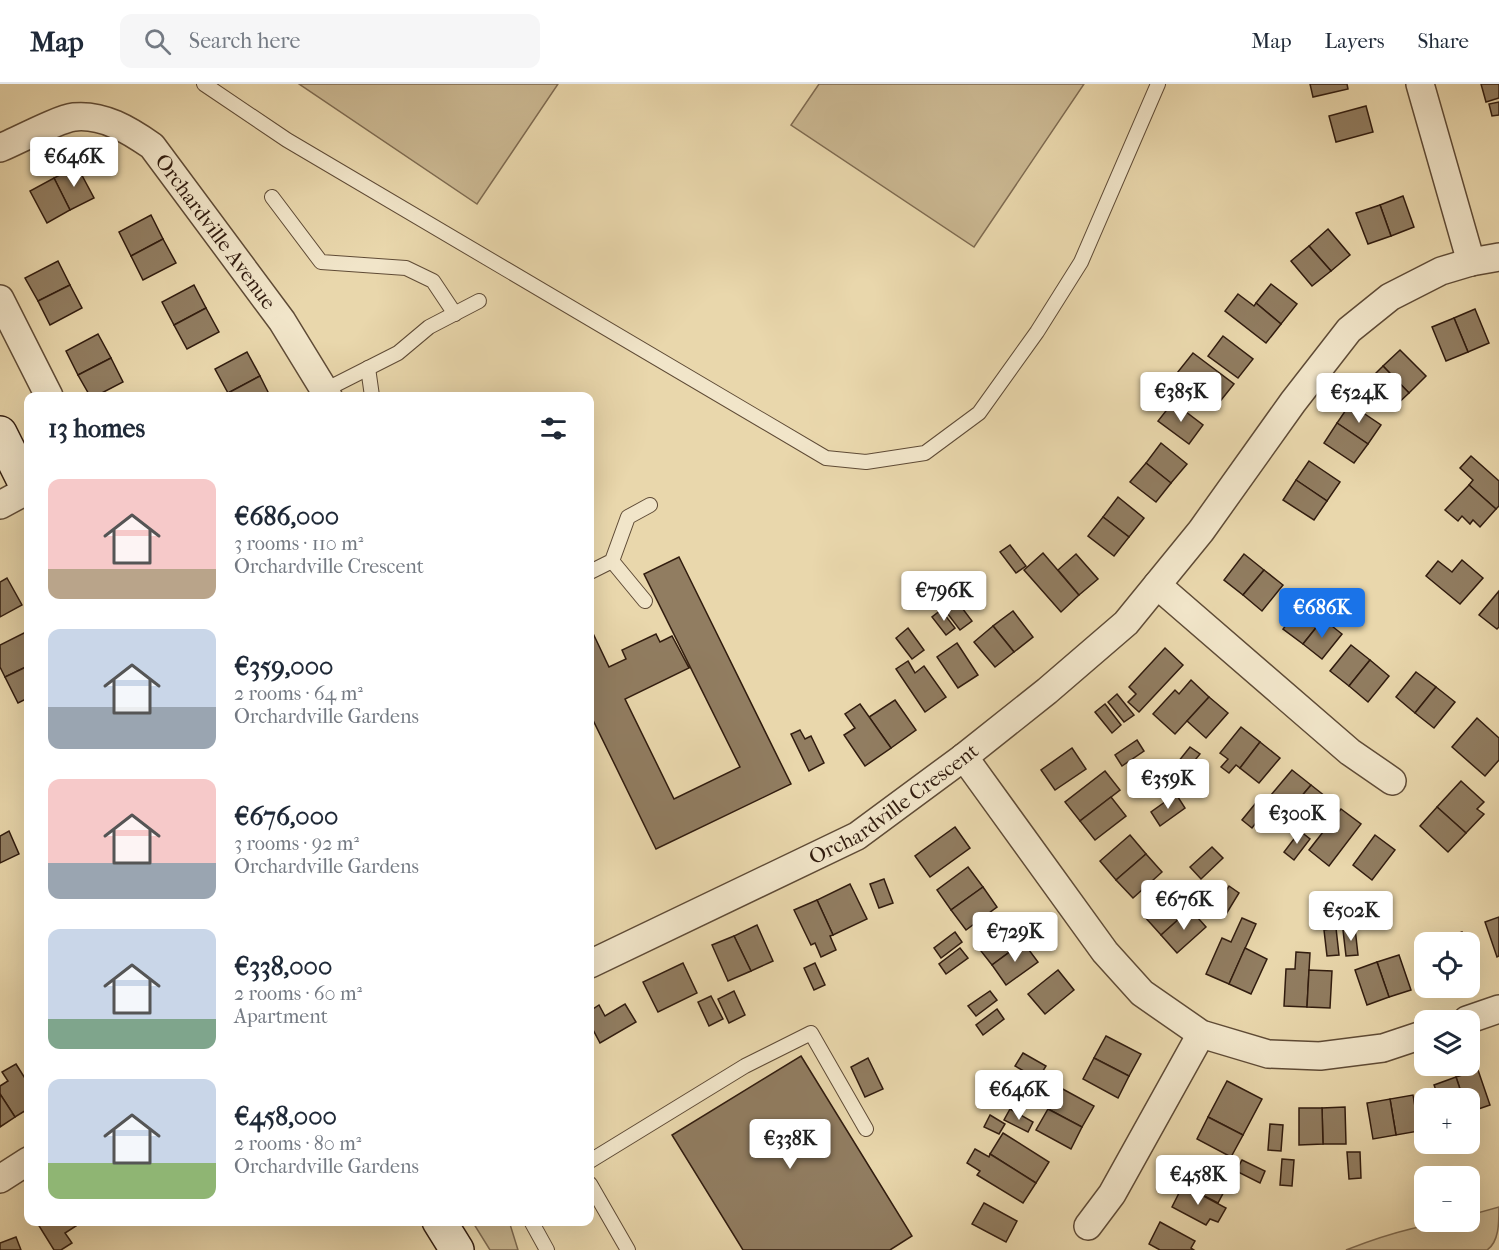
<!DOCTYPE html>
<meta charset="utf-8">
<style>
:root{--surface:#fff;--page:#f6f6f7;--text:#1f2937;--muted:#747a83;--line:#e0e1e3;--accent:#1a73e8}
body{margin:0;font-family:"IM FELL French Canon",serif;background:var(--page);color:var(--text);height:100vh;display:flex;flex-direction:column;font-size:22px;white-space:nowrap}
*{box-sizing:border-box;margin:0}
p{font-size:20px;color:var(--muted)}
.icon{flex:none;width:33px;height:33px;fill:none;stroke:currentColor;stroke-width:2;stroke-linecap:round;stroke-linejoin:round}
.map{position:relative;flex:1;overflow:hidden}
.side{position:absolute;left:24px;top:308px;width:570px;height:834px;display:flex;flex-direction:column;background:var(--surface);border-radius:12px;box-shadow:0 6px 24px #0002}
.side>*{flex:none}
.fabs{position:absolute;left:1414px;top:848px;display:grid;gap:12px}
.fabs a{display:grid;place-items:center;width:66px;height:66px;border-radius:12px;background:var(--surface);box-shadow:0 6px 24px #0002;font-size:30px}
.price{position:absolute;translate:-50% -51px;padding:0 14px;border-radius:6px;background:#fff;color:#222;font-size:20px;line-height:39px;filter:drop-shadow(0 2px 3px #0008)}
.price::after{content:'';position:absolute;left:50%;top:36px;width:18px;height:14px;margin-left:-9px;background:inherit;clip-path:polygon(0 0,100% 0,50% 100%)}
.price.current{background:var(--accent);color:#fff}
ul{padding:0;list-style:none}
li{display:flex;align-items:center;gap:18px;height:150px;padding:0 24px}
li span{display:grid;place-items:center;flex:none;width:168px;height:120px;border-radius:12px;color:#555}
li>.icon{margin-inline-start:auto}
span .icon{width:72px;height:72px;fill:#fffc;stroke-width:1}
li b{font-size:26px}
h2{display:flex;justify-content:space-between;align-items:center;height:72px;padding:0 24px;font-size:26px}
header{display:flex;align-items:center;gap:36px;box-sizing:border-box;height:84px;padding:0 30px;background:var(--surface);border-bottom:2px solid var(--line)}
header strong{font-size:28px}
nav{display:flex;gap:33px;margin-inline-start:auto;font-size:21px}
.search{width:420px;height:54px;background:var(--page);display:flex;align-items:center;gap:15px;box-sizing:border-box;padding:0 21px;border-radius:12px;color:var(--muted);font-size:22px}
.map>svg:first-child{display:block}
.green{fill:#cab791;stroke:#7e6a50;stroke-width:1.5}
.building{fill:#917d61;stroke:#311c0f;stroke-width:1.5}
.lines{fill:none;stroke-linecap:round;stroke-linejoin:round}
.lane-casing{stroke:#5f4b36;stroke-width:16}
.street-casing{stroke:#5f4b36;stroke-width:30}
.secondary-casing{stroke:#311c0f;stroke-width:36}
.lane{stroke:#f1e5c9;stroke-width:14}
.street{stroke:#f1e5c9;stroke-width:27}
.secondary{stroke:#f1e5c9;stroke-width:33}
.labels{text-anchor:middle;stroke-width:5;stroke-linejoin:round;paint-order:stroke}
.street-label{font-size:21px;fill:#311c0f;stroke:#f1e5c9}
</style>
<header>
<strong>Map</strong>
<div class="search"><svg class="icon" aria-label="search" viewBox="0 0 24 24"><circle cx="10" cy="10" r="6"/><path d="M15 15l6 6"/></svg>Search here</div>
<nav><a>Map</a><a>Layers</a><a>Share</a></nav>
</header>
<div class="map">
<svg width="1499" height="1166" viewBox="0 0 1499 1166">
<rect width="100%" height="100%" fill="#e9d7ac"/>
<filter id="stains"><feTurbulence type="fractalNoise" baseFrequency=".00333" numOctaves="4"/><feColorMatrix values="0 0 0 0 .2 0 0 0 0 .09 0 0 0 0 .02 0 0 0 .5 -.17"/></filter>
<radialGradient id="worn" r=".72"><stop offset=".6" stop-color="#630" stop-opacity="0"/><stop offset="1" stop-color="#630" stop-opacity=".3"/></radialGradient>
<g class="green">
<path d="M 299,0 L 558,0 L 477,120 Z"/>
<path d="M 819,0 L 1084,0 L 974,163 L 791,41 Z"/>
<path d="M 1499,1123 C 1499,1139 1499,1158 1487,1166 L 1346,1166 C 1384,1151 1428,1137 1470,1137 L 1470,1131 Z"/>
<path d="M 472,1137 L 509,1137 L 518,1166 L 490,1166 Z"/>
</g>
<g class="building">
<path d="M 1310,0 L 1347,0 L 1348,5 L 1313,13 Z"/>
<path d="M 1481,0 L 1499,0 L 1499,14 L 1486,18 Z"/>
<path d="M 1499,18 L 1499,31 L 1492,32 L 1489,20 Z"/>
<path d="M 1366,22 L 1373,48 L 1336,58 L 1329,32 Z"/>
<path d="M 77,82 L 94,114 L 70,126 L 54,94 Z"/>
<path d="M 54,94 L 70,126 L 47,139 L 30,107 Z"/>
<path d="M 1403,112 L 1414,143 L 1391,152 L 1380,121 Z"/>
<path d="M 1380,121 L 1391,152 L 1368,160 L 1356,129 Z"/>
<path d="M 151,131 L 163,155 L 131,172 L 119,148 Z"/>
<path d="M 1328,145 L 1350,171 L 1331,187 L 1309,162 Z"/>
<path d="M 163,155 L 176,179 L 143,196 L 131,172 Z"/>
<path d="M 1309,162 L 1331,187 L 1312,202 L 1291,177 Z"/>
<path d="M 58,177 L 70,201 L 38,217 L 25,194 Z"/>
<path d="M 1271,200 L 1297,220 L 1281,240 L 1256,219 Z"/>
<path d="M 70,201 L 82,224 L 50,241 L 38,217 Z"/>
<path d="M 194,201 L 206,224 L 174,241 L 162,218 Z"/>
<path d="M 1238,210 L 1254,222 L 1256,219 L 1281,240 L 1266,259 L 1225,227 Z"/>
<path d="M 206,224 L 219,248 L 187,265 L 174,241 Z"/>
<path d="M 1475,225 L 1489,259 L 1468,268 L 1454,234 Z"/>
<path d="M 1454,234 L 1468,268 L 1446,277 L 1432,243 Z"/>
<path d="M 98,250 L 111,274 L 78,291 L 66,267 Z"/>
<path d="M 1223,252 L 1253,275 L 1238,294 L 1208,272 Z"/>
<path d="M 1400,266 L 1426,292 L 1409,309 L 1383,282 Z"/>
<path d="M 247,268 L 260,292 L 228,309 L 215,285 Z"/>
<path d="M 1193,269 L 1234,300 L 1214,325 L 1173,294 Z"/>
<path d="M 111,274 L 123,298 L 96,312 L 90,312 L 78,291 Z"/>
<path d="M 1383,282 L 1409,309 L 1392,325 L 1367,298 Z"/>
<path d="M 260,292 L 270,312 L 229,312 L 228,309 Z"/>
<path d="M 1173,318 L 1203,341 L 1189,360 L 1158,337 Z"/>
<path d="M 1350,320 L 1381,341 L 1368,360 L 1337,339 Z"/>
<path d="M 1337,339 L 1368,360 L 1354,379 L 1324,359 Z"/>
<path d="M 1161,359 L 1187,380 L 1171,399 L 1146,379 Z"/>
<path d="M 1471,372 L 1499,397 L 1499,422 L 1496,425 L 1469,401 L 1473,396 L 1460,384 Z"/>
<path d="M 1309,377 L 1340,398 L 1327,417 L 1296,396 Z"/>
<path d="M 1146,379 L 1171,399 L 1156,418 L 1130,398 Z"/>
<path d="M 1296,396 L 1327,417 L 1314,436 L 1283,416 Z"/>
<path d="M 1469,401 L 1496,425 L 1480,443 L 1473,436 L 1470,440 L 1462,432 L 1458,437 L 1445,426 Z"/>
<path d="M 1118,413 L 1144,434 L 1129,453 L 1103,433 Z"/>
<path d="M 1103,433 L 1129,453 L 1114,472 L 1088,452 Z"/>
<path d="M 1010,461 L 1026,482 L 1016,489 L 1000,468 Z"/>
<path d="M 1043,469 L 1079,511 L 1061,528 L 1024,486 Z"/>
<path d="M 1076,470 L 1098,495 L 1079,511 L 1058,486 Z"/>
<path d="M 1244,470 L 1264,486 L 1243,511 L 1224,496 Z"/>
<path d="M 679,473 L 791,700 L 656,765 L 590,630 L 590,543 L 609,583 L 626,575 L 622,566 L 656,550 L 660,558 L 672,552 L 689,584 L 625,615 L 674,715 L 740,683 L 644,490 Z"/>
<path d="M 1462,476 L 1483,494 L 1460,520 L 1426,492 L 1438,477 L 1452,488 Z"/>
<path d="M 1264,486 L 1283,501 L 1262,527 L 1243,511 Z"/>
<path d="M 7,494 L 22,521 L 0,533 L 0,498 Z"/>
<path d="M 1499,507 L 1499,543 L 1497,545 L 1479,531 Z"/>
<path d="M 956,516 L 972,537 L 960,546 L 944,525 Z"/>
<path d="M 1304,519 L 1323,535 L 1303,560 L 1283,545 Z"/>
<path d="M 941,526 L 955,544 L 946,551 L 932,533 Z"/>
<path d="M 1013,527 L 1033,553 L 1014,568 L 993,542 Z"/>
<path d="M 1323,535 L 1342,550 L 1322,575 L 1303,560 Z"/>
<path d="M 993,542 L 1014,568 L 995,583 L 974,558 Z"/>
<path d="M 908,544 L 924,566 L 912,575 L 896,554 Z"/>
<path d="M 28,547 L 28,582 L 5,593 L 0,583 L 0,561 Z"/>
<path d="M 957,559 L 978,591 L 958,604 L 937,573 Z"/>
<path d="M 1351,561 L 1370,576 L 1349,602 L 1330,587 Z"/>
<path d="M 1165,564 L 1183,581 L 1139,628 L 1128,618 L 1136,610 L 1129,603 Z"/>
<path d="M 1370,576 L 1389,592 L 1368,618 L 1349,602 Z"/>
<path d="M 908,577 L 915,589 L 924,582 L 946,613 L 925,628 L 896,585 Z"/>
<path d="M 28,582 L 28,614 L 18,619 L 5,593 Z"/>
<path d="M 1416,588 L 1436,603 L 1415,629 L 1396,613 Z"/>
<path d="M 1191,596 L 1209,613 L 1175,650 L 1153,630 L 1175,606 L 1179,610 Z"/>
<path d="M 1436,603 L 1455,618 L 1434,644 L 1415,629 Z"/>
<path d="M 1117,610 L 1134,631 L 1124,638 L 1108,618 Z"/>
<path d="M 1209,613 L 1228,629 L 1206,654 L 1187,637 Z"/>
<path d="M 895,616 L 916,646 L 891,664 L 869,633 Z"/>
<path d="M 860,620 L 891,664 L 865,682 L 844,651 L 855,644 L 845,630 Z"/>
<path d="M 1105,620 L 1121,641 L 1112,649 L 1095,628 Z"/>
<path d="M 1477,634 L 1499,654 L 1499,676 L 1485,692 L 1452,663 Z"/>
<path d="M 1241,643 L 1260,658 L 1240,684 L 1236,681 L 1229,689 L 1221,683 L 1228,675 L 1220,669 Z"/>
<path d="M 800,646 L 805,655 L 811,652 L 824,679 L 809,687 L 791,650 Z"/>
<path d="M 1137,656 L 1144,667 L 1122,682 L 1115,671 Z"/>
<path d="M 1260,658 L 1280,674 L 1259,699 L 1240,684 Z"/>
<path d="M 1190,663 L 1200,670 L 1183,691 L 1174,683 Z"/>
<path d="M 1072,664 L 1086,685 L 1055,706 L 1041,686 Z"/>
<path d="M 1292,686 L 1311,701 L 1290,726 L 1271,711 Z"/>
<path d="M 1105,687 L 1120,706 L 1080,737 L 1065,718 Z"/>
<path d="M 1461,697 L 1484,718 L 1477,725 L 1484,730 L 1466,749 L 1437,723 Z"/>
<path d="M 1311,701 L 1330,716 L 1309,742 L 1290,726 Z"/>
<path d="M 1176,710 L 1185,724 L 1160,742 L 1151,728 Z"/>
<path d="M 1111,713 L 1126,732 L 1095,756 L 1080,737 Z"/>
<path d="M 1259,715 L 1268,723 L 1252,744 L 1242,736 Z"/>
<path d="M 1437,723 L 1466,749 L 1448,768 L 1420,742 Z"/>
<path d="M 1341,725 L 1361,740 L 1329,782 L 1309,766 Z"/>
<path d="M 955,743 L 970,764 L 930,793 L 915,772 Z"/>
<path d="M 9,747 L 19,770 L 0,779 L 0,752 Z"/>
<path d="M 1300,747 L 1310,755 L 1294,776 L 1284,768 Z"/>
<path d="M 1130,751 L 1146,770 L 1116,796 L 1100,777 Z"/>
<path d="M 1375,751 L 1395,766 L 1372,796 L 1353,781 Z"/>
<path d="M 1212,763 L 1223,774 L 1201,795 L 1190,783 Z"/>
<path d="M 1146,770 L 1162,788 L 1133,814 L 1116,796 Z"/>
<path d="M 968,783 L 983,803 L 951,826 L 937,806 Z"/>
<path d="M 884,795 L 893,819 L 879,824 L 870,800 Z"/>
<path d="M 850,800 L 867,835 L 833,851 L 817,816 Z"/>
<path d="M 1229,802 L 1239,809 L 1225,832 L 1215,825 Z"/>
<path d="M 983,803 L 997,823 L 966,846 L 951,826 Z"/>
<path d="M 1174,806 L 1190,825 L 1161,851 L 1144,832 Z"/>
<path d="M 817,816 L 833,851 L 830,852 L 836,866 L 821,873 L 815,859 L 811,861 L 794,826 Z"/>
<path d="M 1190,825 L 1206,843 L 1177,869 L 1161,851 Z"/>
<path d="M 1499,833 L 1499,872 L 1497,873 L 1485,838 Z"/>
<path d="M 1242,834 L 1256,840 L 1229,900 L 1206,890 L 1222,854 L 1231,858 Z"/>
<path d="M 1009,838 L 1023,858 L 992,881 L 977,862 Z"/>
<path d="M 757,841 L 773,877 L 751,887 L 734,852 Z"/>
<path d="M 1336,844 L 1339,871 L 1327,872 L 1324,846 Z"/>
<path d="M 1355,844 L 1358,871 L 1346,872 L 1343,846 Z"/>
<path d="M 955,848 L 962,858 L 941,874 L 934,864 Z"/>
<path d="M 1462,848 L 1465,858 L 1441,858 L 1440,856 Z"/>
<path d="M 734,852 L 751,887 L 728,897 L 712,861 Z"/>
<path d="M 1023,858 L 1038,878 L 1006,901 L 992,881 Z"/>
<path d="M 960,864 L 968,874 L 946,890 L 939,880 Z"/>
<path d="M 1245,864 L 1267,875 L 1251,910 L 1229,900 Z"/>
<path d="M 1296,868 L 1310,869 L 1307,923 L 1284,922 L 1286,885 L 1295,885 Z"/>
<path d="M 1399,871 L 1411,906 L 1389,913 L 1377,878 Z"/>
<path d="M 1377,878 L 1389,913 L 1367,921 L 1355,886 Z"/>
<path d="M 683,879 L 697,909 L 658,928 L 643,898 Z"/>
<path d="M 815,879 L 825,901 L 814,906 L 804,884 Z"/>
<path d="M 1058,886 L 1074,906 L 1045,930 L 1028,910 Z"/>
<path d="M 1309,886 L 1332,887 L 1330,924 L 1307,923 Z"/>
<path d="M 734,907 L 745,931 L 729,939 L 718,915 Z"/>
<path d="M 990,907 L 997,916 L 976,932 L 968,922 Z"/>
<path d="M 711,912 L 723,935 L 709,942 L 698,918 Z"/>
<path d="M 625,920 L 636,938 L 600,959 L 590,940 L 590,927 L 599,921 L 605,932 Z"/>
<path d="M 997,925 L 1004,935 L 983,951 L 976,941 Z"/>
<path d="M 1106,952 L 1141,970 L 1129,992 L 1094,974 Z"/>
<path d="M 1023,969 L 1046,982 L 1038,995 L 1015,982 Z"/>
<path d="M 801,972 L 912,1152 L 890,1166 L 743,1166 L 672,1051 Z"/>
<path d="M 868,974 L 883,1005 L 865,1013 L 851,983 Z"/>
<path d="M 1094,974 L 1129,992 L 1118,1014 L 1083,995 Z"/>
<path d="M 16,980 L 28,999 L 28,1025 L 15,1033 L 0,1010 L 0,1002 L 8,997 L 2,988 Z"/>
<path d="M 1478,986 L 1490,1021 L 1470,1028 L 1470,1014 L 1463,1014 L 1456,993 Z"/>
<path d="M 1456,993 L 1463,1014 L 1439,1014 L 1434,1001 Z"/>
<path d="M 1227,997 L 1262,1015 L 1243,1051 L 1208,1033 Z"/>
<path d="M 1059,1003 L 1094,1022 L 1082,1043 L 1048,1025 Z"/>
<path d="M 0,1010 L 15,1033 L 0,1043 Z"/>
<path d="M 1413,1011 L 1419,1047 L 1396,1051 L 1390,1015 Z"/>
<path d="M 1390,1015 L 1396,1051 L 1373,1055 L 1367,1019 Z"/>
<path d="M 1345,1023 L 1346,1060 L 1323,1060 L 1322,1024 Z"/>
<path d="M 1299,1024 L 1322,1024 L 1323,1060 L 1299,1061 Z"/>
<path d="M 1010,1025 L 1033,1038 L 1028,1048 L 1004,1036 Z"/>
<path d="M 1048,1025 L 1082,1043 L 1071,1065 L 1036,1046 Z"/>
<path d="M 990,1031 L 1005,1040 L 999,1050 L 984,1043 Z"/>
<path d="M 1208,1033 L 1243,1051 L 1231,1073 L 1197,1055 Z"/>
<path d="M 1270,1040 L 1283,1041 L 1281,1067 L 1268,1066 Z"/>
<path d="M 1003,1049 L 1049,1078 L 1036,1099 L 990,1070 Z"/>
<path d="M 975,1065 L 989,1073 L 990,1070 L 1036,1099 L 1023,1119 L 977,1091 L 980,1087 L 967,1079 Z"/>
<path d="M 1347,1068 L 1360,1068 L 1361,1094 L 1349,1095 Z"/>
<path d="M 1282,1075 L 1294,1076 L 1292,1102 L 1280,1101 Z"/>
<path d="M 1242,1076 L 1265,1087 L 1260,1099 L 1236,1087 Z"/>
<path d="M 1195,1080 L 1229,1098 L 1218,1119 L 1183,1101 Z"/>
<path d="M 1183,1101 L 1226,1124 L 1218,1138 L 1210,1135 L 1206,1141 L 1172,1123 Z"/>
<path d="M 984,1119 L 1017,1137 L 1006,1158 L 972,1140 Z"/>
<path d="M 36,1137 L 73,1137 L 76,1142 L 65,1149 L 72,1159 L 61,1166 L 54,1166 Z"/>
<path d="M 1160,1138 L 1195,1157 L 1191,1164 L 1194,1166 L 1160,1166 L 1149,1160 Z"/>
<path d="M 16,1153 L 21,1166 L 0,1166 L 0,1159 Z"/>
</g>
<g class="lines">
<defs>
<g id="lane">
<path d="M 204,0 L 287,56 L 826,374 L 866,378 L 925,369 L 979,329 L 1037,248 L 1081,178 L 1158,0"/>
<path d="M 272,113 L 321,178 L 406,184 L 433,197 L 455,230"/>
<path d="M 368,284 L 372,312"/>
<path d="M 325,306 L 398,269 L 429,243 L 479,217"/>
<path d="M 612,477 L 645,517"/>
<path d="M 590,488 L 612,477 L 628,433 L 650,421"/>
<path d="M 590,1077 L 745,982 L 811,949 L 866,1045"/>
<path d="M 590,1100 L 628,1166"/>
<path d="M 531,1137 L 547,1166"/>
</g>
<g id="street">
<path d="M 1420,0 L 1471,178"/>
<path id="s1" d="M 0,64 C 17,57 58,35 74,33 C 103,30 129,46 152,62 L 282,237 L 328,312"/>
<path d="M 0,215 L 49,312"/>
<path d="M 0,421 L 28,406"/>
<path d="M 1157,501 L 1350,668 L 1392,697"/>
<path d="M 964,673 L 1105,868 L 1142,909 L 1201,950 L 1268,970 L 1320,972 L 1383,964 L 1425,950"/>
<path id="s2" d="M 590,880 L 857,752 L 964,673 L 1047,607 L 1126,539 L 1201,447 L 1293,318 L 1349,246 L 1390,213 L 1441,187 L 1471,178 L 1499,173"/>
<path d="M 1467,936 L 1499,925"/>
<path d="M 0,1095 L 28,1077"/>
<path d="M 1088,1142 L 1112,1110 L 1201,950"/>
</g>
<g id="secondary">
<path d="M 0,349 L 28,405"/>
<path d="M 439,1137 L 457,1166"/>
</g>
</defs>
<use href="#lane" class="lane-casing"/>
<use href="#street" class="street-casing"/>
<use href="#secondary" class="secondary-casing"/>
<use href="#lane" class="lane"/>
<use href="#street" class="street"/>
<use href="#secondary" class="secondary"/>
</g>
<g class="labels">
<g class="street-label">
<text dy="7" stroke="none"><textPath href="#s1" startOffset="272">Orchardville Avenue</textPath></text>
<text dy="7" stroke="none"><textPath href="#s2" startOffset="344">Orchardville Crescent</textPath></text>
</g>
</g>
<rect width="100%" height="100%" filter="url(#stains)"/>
<rect width="100%" height="100%" fill="url(#worn)"/>
</svg>
<div class="fabs">
<a><svg class="icon" aria-label="locate" viewBox="0 0 24 24"><circle cx="12" cy="12" r="6"/><path d="M12 2v4M12 18v4M2 12h4M18 12h4"/></svg></a>
<a><svg class="icon" aria-label="layers" viewBox="0 0 24 24"><path d="M12 4l9 5-9 5-9-5zM3 14l9 5 9-5"/></svg></a>
<a>+</a>
<a>−</a>
</div>
<b class="price" style="left:74px;top:104px">€646K</b>
<b class="price" style="left:1181px;top:339px">€385K</b>
<b class="price" style="left:1359px;top:340px">€524K</b>
<b class="price" style="left:944px;top:538px">€796K</b>
<b class="price current" style="left:1322px;top:555px">€686K</b>
<b class="price" style="left:1168px;top:726px">€359K</b>
<b class="price" style="left:1297px;top:761px">€300K</b>
<b class="price" style="left:1184px;top:847px">€676K</b>
<b class="price" style="left:1351px;top:858px">€502K</b>
<b class="price" style="left:1015px;top:879px">€729K</b>
<b class="price" style="left:1019px;top:1037px">€646K</b>
<b class="price" style="left:790px;top:1086px">€338K</b>
<b class="price" style="left:1198px;top:1122px">€458K</b>
<section class="side">
<h2>13 homes<svg class="icon" aria-label="filters" viewBox="0 0 24 24"><path d="M4 7h16M4 17h16"/><circle cx="9" cy="7" r="2"/><circle cx="15" cy="17" r="2"/></svg></h2>
<ul>
<li><span style="background:linear-gradient(#f6c9c9 75%,#b9a48a 0)"><svg class="icon" aria-label="home" viewBox="0 0 24 24"><path d="M3 11l9-7 9 7M6 9v11h12V9"/></svg></span><div><b>€686,000</b><p>3 rooms · 110 m²</p><p>Orchardville Crescent</p></div></li>
<li><span style="background:linear-gradient(#c9d6e8 65%,#9aa5b1 0)"><svg class="icon" aria-label="home" viewBox="0 0 24 24"><path d="M3 11l9-7 9 7M6 9v11h12V9"/></svg></span><div><b>€359,000</b><p>2 rooms · 64 m²</p><p>Orchardville Gardens</p></div></li>
<li><span style="background:linear-gradient(#f6c9c9 70%,#9aa5b1 0)"><svg class="icon" aria-label="home" viewBox="0 0 24 24"><path d="M3 11l9-7 9 7M6 9v11h12V9"/></svg></span><div><b>€676,000</b><p>3 rooms · 92 m²</p><p>Orchardville Gardens</p></div></li>
<li><span style="background:linear-gradient(#c9d6e8 75%,#7fa58c 0)"><svg class="icon" aria-label="home" viewBox="0 0 24 24"><path d="M3 11l9-7 9 7M6 9v11h12V9"/></svg></span><div><b>€338,000</b><p>2 rooms · 60 m²</p><p>Apartment</p></div></li>
<li><span style="background:linear-gradient(#c9d6e8 70%,#8fb573 0)"><svg class="icon" aria-label="home" viewBox="0 0 24 24"><path d="M3 11l9-7 9 7M6 9v11h12V9"/></svg></span><div><b>€458,000</b><p>2 rooms · 80 m²</p><p>Orchardville Gardens</p></div></li>
</ul>
</section>
</div>
